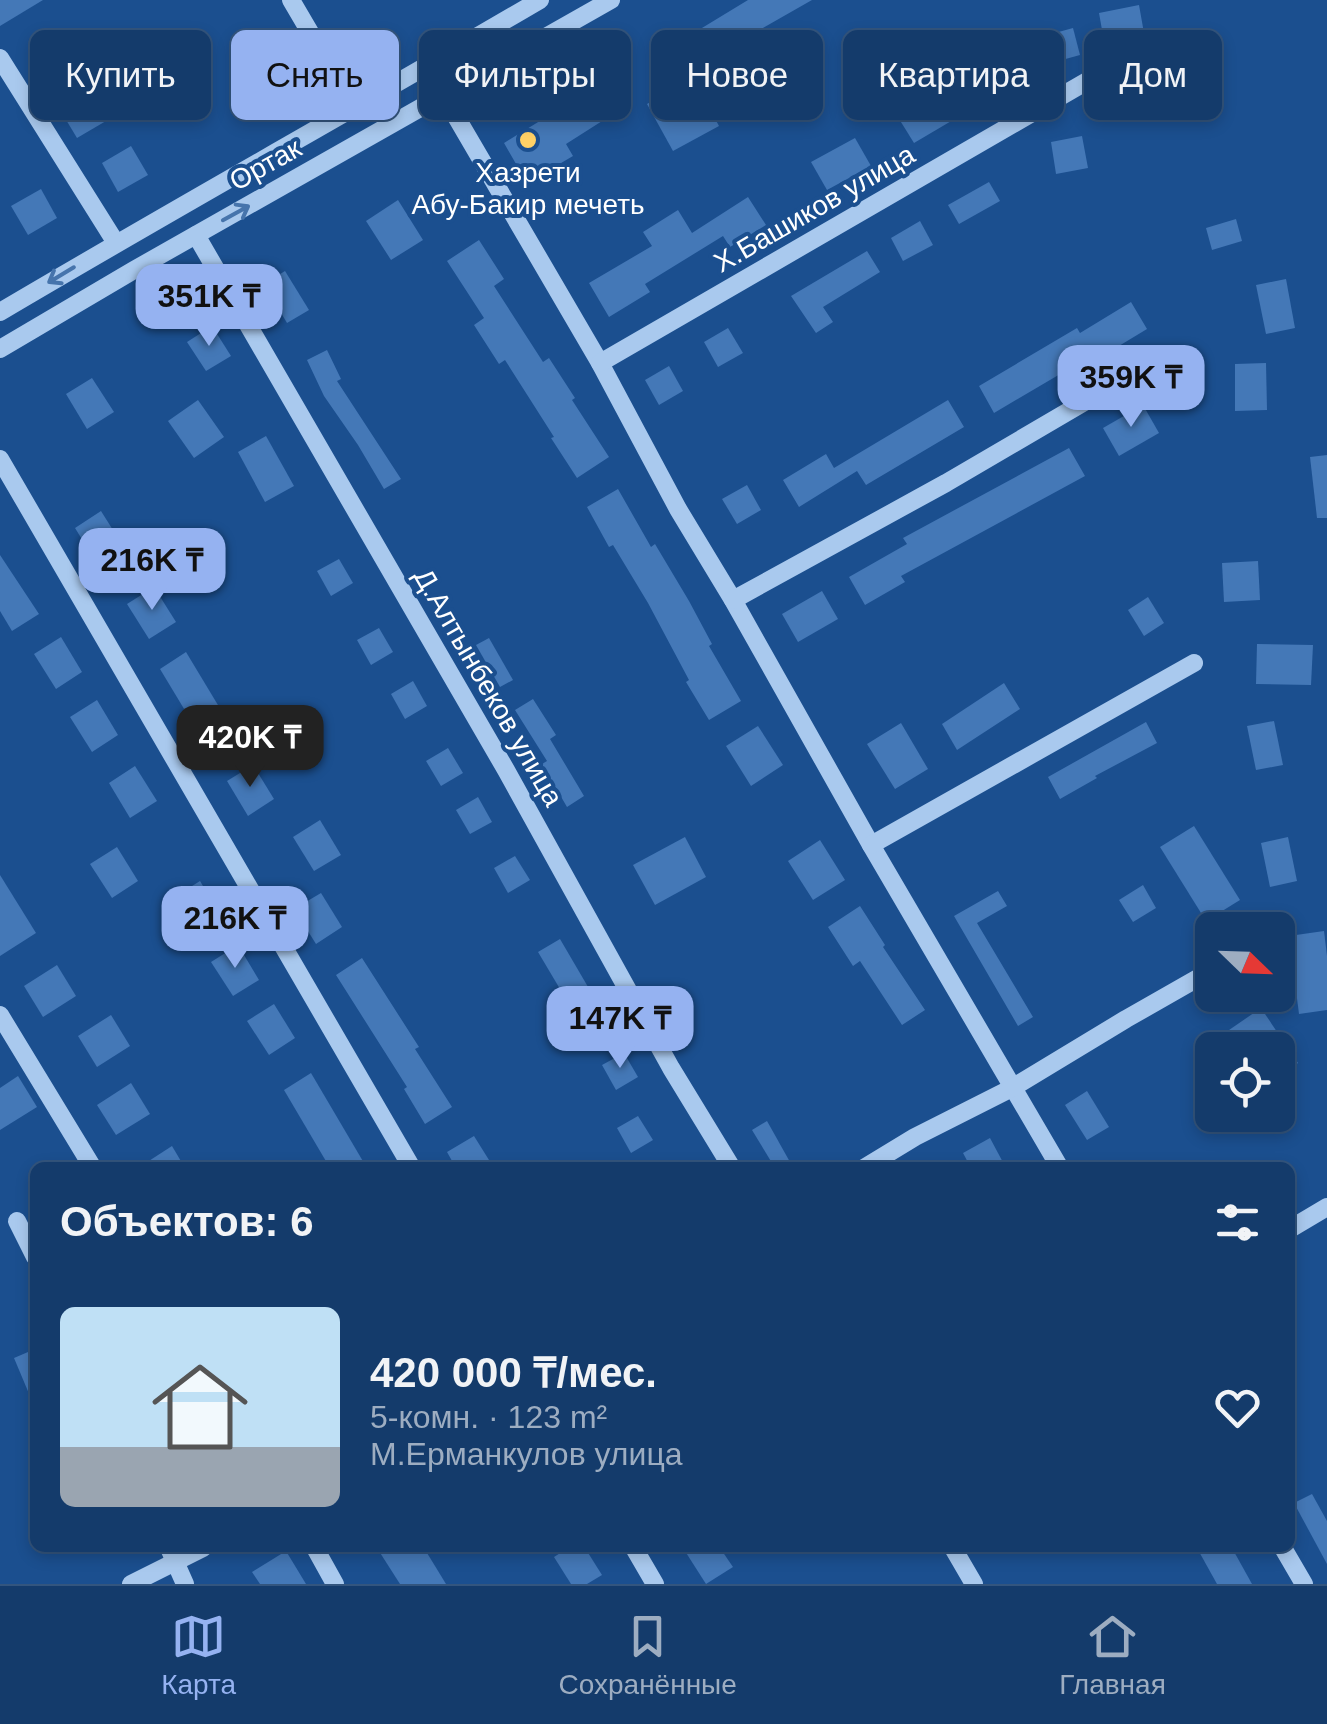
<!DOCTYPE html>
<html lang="ru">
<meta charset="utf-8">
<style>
:root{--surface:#143b6b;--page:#1d4271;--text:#f1f3f6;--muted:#9dadc1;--line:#33557e;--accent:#95b2f1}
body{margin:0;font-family:Arial,sans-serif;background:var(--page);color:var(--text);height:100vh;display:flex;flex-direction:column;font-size:38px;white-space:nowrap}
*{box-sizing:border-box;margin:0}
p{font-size:32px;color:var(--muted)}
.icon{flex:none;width:55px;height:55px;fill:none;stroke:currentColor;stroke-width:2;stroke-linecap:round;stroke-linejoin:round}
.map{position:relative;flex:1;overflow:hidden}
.details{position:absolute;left:30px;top:1162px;width:1265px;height:390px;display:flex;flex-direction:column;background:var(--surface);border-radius:15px;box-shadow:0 5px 15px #0003,0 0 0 2px var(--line)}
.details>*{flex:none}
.top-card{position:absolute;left:30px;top:30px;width:1268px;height:90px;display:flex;gap:20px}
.needle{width:65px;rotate:113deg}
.fabs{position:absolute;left:1195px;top:912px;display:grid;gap:20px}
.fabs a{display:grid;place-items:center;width:100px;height:100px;border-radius:15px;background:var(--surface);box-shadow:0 5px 15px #0003,0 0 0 2px var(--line);font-size:50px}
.price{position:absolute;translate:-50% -85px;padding:0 22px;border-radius:20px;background:var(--accent);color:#111;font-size:32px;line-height:65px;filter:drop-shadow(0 2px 5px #0008)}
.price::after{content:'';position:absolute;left:50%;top:60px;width:30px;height:22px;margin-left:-15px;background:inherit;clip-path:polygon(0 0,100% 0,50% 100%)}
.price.active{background:#222;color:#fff}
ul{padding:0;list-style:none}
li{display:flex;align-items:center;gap:30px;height:250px;padding:0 30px}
li span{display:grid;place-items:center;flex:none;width:280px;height:200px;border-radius:15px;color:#555}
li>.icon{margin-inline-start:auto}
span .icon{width:120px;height:120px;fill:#fffc;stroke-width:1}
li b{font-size:42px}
h2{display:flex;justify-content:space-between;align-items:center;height:120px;padding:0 30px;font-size:42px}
.tag{padding:0 35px;border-radius:15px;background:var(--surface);box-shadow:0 5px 15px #0003,0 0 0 2px var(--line);font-size:35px;line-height:90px}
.tag.active{background:var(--accent);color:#111}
.tabs{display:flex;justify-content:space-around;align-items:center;height:140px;border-top:2px solid var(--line);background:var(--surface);font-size:28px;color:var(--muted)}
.tabs a{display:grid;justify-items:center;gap:5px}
.tabs .active{color:var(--accent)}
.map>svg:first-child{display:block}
.building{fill:#4478b7}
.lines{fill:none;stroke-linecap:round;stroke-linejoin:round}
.minor{stroke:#a9c9ee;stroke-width:18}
.oneway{stroke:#4674ac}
.poi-dot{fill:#ffd166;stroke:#1b4f8f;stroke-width:4}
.labels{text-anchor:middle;stroke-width:8;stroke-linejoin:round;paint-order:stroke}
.street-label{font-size:28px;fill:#fff;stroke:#1b4f8f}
.poi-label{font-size:28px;fill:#fff;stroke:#1b4f8f}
</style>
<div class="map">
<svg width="1327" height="1584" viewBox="0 0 1327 1584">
<rect width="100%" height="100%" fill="#1b4f8f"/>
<g class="building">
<path d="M 0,0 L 43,0 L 0,26 Z"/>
<path d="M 748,0 L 812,0 L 749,36 L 751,39 L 716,61 L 697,31 Z"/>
<path d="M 1139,5 L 1144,33 L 1137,34 L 1152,95 L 1135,99 L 1119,38 L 1104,41 L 1099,13 Z"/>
<path d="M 1073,28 L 1080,55 L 1051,63 L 1044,36 Z"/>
<path d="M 293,29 L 310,57 L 285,72 L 269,43 Z"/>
<path d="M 59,43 L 106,121 L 77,138 L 30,60 Z"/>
<path d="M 1005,59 L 1020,85 L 993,100 L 979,75 Z"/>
<path d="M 693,78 L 719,126 L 673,151 L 647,104 Z"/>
<path d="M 592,89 L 610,116 L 566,144 L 573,156 L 527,183 L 504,143 Z"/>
<path d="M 936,90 L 953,120 L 914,143 L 896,114 Z"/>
<path d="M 1082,136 L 1088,168 L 1056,174 L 1051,142 Z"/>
<path d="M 855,138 L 871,166 L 827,190 L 811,162 Z"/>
<path d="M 131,146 L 148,175 L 118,192 L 102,163 Z"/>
<path d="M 989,182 L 1000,201 L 959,224 L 948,205 Z"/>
<path d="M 41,189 L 57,218 L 28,235 L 11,206 Z"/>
<path d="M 748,197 L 766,225 L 730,247 L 723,236 L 645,284 L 650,292 L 609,317 L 589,283 L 652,246 L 643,232 L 678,210 L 692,233 Z"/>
<path d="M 398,200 L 423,240 L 391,260 L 366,221 Z"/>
<path d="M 1236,219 L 1242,241 L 1212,250 L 1206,228 Z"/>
<path d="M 920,221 L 933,245 L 903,261 L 891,238 Z"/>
<path d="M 479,240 L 504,279 L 494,286 L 543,362 L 549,358 L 575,398 L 572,400 L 609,457 L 577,478 L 551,438 L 554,437 L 505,360 L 499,364 L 474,325 L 484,318 L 447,261 Z"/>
<path d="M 867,251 L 880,272 L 823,307 L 833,322 L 816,333 L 791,296 Z"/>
<path d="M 285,271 L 309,310 L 287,323 L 264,284 Z"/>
<path d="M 1286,279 L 1295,328 L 1266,334 L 1256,285 Z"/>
<path d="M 1131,302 L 1147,329 L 1104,355 L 1101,350 L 994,413 L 979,386 L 1077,328 L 1080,333 Z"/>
<path d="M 212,326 L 231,356 L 206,371 L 187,342 Z"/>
<path d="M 728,328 L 743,353 L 718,367 L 704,342 Z"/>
<path d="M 327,350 L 341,379 L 337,381 L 401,479 L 384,489 L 358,445 L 324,396 L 307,360 Z"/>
<path d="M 1266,363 L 1267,410 L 1235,411 L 1235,364 Z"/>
<path d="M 669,366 L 683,391 L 659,405 L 645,380 Z"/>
<path d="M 92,378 L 114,412 L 87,429 L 66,394 Z"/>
<path d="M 198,400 L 224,437 L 194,458 L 168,421 Z"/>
<path d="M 948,400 L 964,427 L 866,485 L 857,471 L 799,507 L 783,480 L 826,454 L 834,468 Z"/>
<path d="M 1143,405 L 1159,433 L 1119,456 L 1103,428 Z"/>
<path d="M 266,436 L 294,486 L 265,502 L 238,452 Z"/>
<path d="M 1069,448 L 1085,476 L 901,576 L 905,582 L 865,605 L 849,577 L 907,544 L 903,538 Z"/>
<path d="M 1327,455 L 1327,518 L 1317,518 L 1310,457 Z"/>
<path d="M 747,485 L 761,510 L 737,524 L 722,499 Z"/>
<path d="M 618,489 L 651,547 L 655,544 L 689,601 L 712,644 L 709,646 L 741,701 L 709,720 L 686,682 L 689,680 L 648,603 L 613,545 L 609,547 L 587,507 Z"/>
<path d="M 101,511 L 123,546 L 96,562 L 75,528 Z"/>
<path d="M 0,555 L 39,614 L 12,631 L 0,611 Z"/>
<path d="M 339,559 L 353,583 L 331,596 L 317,571 Z"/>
<path d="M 1258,561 L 1260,600 L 1224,602 L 1222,563 Z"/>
<path d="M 154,587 L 176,622 L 149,639 L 127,604 Z"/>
<path d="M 822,591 L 838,619 L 798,642 L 782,614 Z"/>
<path d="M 1148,597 L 1164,623 L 1144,636 L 1128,610 Z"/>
<path d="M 379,628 L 393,652 L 371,665 L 357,640 Z"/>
<path d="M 61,637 L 82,672 L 56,689 L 34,654 Z"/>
<path d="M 489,638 L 513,680 L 500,687 L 476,645 Z"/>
<path d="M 1257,644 L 1313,645 L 1311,685 L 1256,684 Z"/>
<path d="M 186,652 L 236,735 L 210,752 L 160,669 Z"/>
<path d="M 413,681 L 427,706 L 405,719 L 391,694 Z"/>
<path d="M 1004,683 L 1020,709 L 957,750 L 942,724 Z"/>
<path d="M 533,699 L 556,735 L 550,739 L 584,796 L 567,807 L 542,764 L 547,761 L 515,710 Z"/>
<path d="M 97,700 L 118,735 L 92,752 L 70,717 Z"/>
<path d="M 1274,721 L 1283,765 L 1256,770 L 1247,726 Z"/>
<path d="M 1146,722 L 1157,743 L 1095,776 L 1097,778 L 1060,799 L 1048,777 Z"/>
<path d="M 901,723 L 928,769 L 895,789 L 867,744 Z"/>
<path d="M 758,726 L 783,765 L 751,786 L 726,746 Z"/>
<path d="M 448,748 L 463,773 L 441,786 L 426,761 Z"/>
<path d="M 253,765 L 274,799 L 248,816 L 227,781 Z"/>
<path d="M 135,766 L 157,801 L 130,818 L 109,783 Z"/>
<path d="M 478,797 L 492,822 L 470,834 L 456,810 Z"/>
<path d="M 320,820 L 341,855 L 314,871 L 293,837 Z"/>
<path d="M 1194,826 L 1240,900 L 1206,921 L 1160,847 Z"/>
<path d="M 685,837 L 706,877 L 655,905 L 633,865 Z"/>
<path d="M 1288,837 L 1297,881 L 1270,887 L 1261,843 Z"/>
<path d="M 820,840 L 845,880 L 813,900 L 788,861 Z"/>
<path d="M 117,847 L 138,881 L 112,898 L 90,864 Z"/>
<path d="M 515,856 L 530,880 L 508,893 L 494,868 Z"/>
<path d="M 0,875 L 36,933 L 0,956 Z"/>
<path d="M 200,881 L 221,916 L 194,933 L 173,898 Z"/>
<path d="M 1143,885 L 1156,908 L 1133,922 L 1119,900 Z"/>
<path d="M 998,891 L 1007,906 L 977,923 L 1033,1017 L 1018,1026 L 954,916 Z"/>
<path d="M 321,893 L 342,927 L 316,944 L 294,909 Z"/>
<path d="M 860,906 L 885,945 L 883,947 L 925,1010 L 902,1025 L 860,961 L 853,966 L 828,927 Z"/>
<path d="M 1324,931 L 1327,956 L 1327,1010 L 1299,1014 L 1289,936 Z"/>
<path d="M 560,939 L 598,1004 L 576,1016 L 538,952 Z"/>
<path d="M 238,945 L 259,980 L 233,996 L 211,962 Z"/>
<path d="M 362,958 L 419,1047 L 415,1049 L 452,1107 L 425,1124 L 404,1089 L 407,1087 L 336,975 Z"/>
<path d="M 57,965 L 76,996 L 43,1017 L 24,986 Z"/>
<path d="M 274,1004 L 295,1038 L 269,1055 L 247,1021 Z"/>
<path d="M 1261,1008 L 1298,1063 L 1278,1077 L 1278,1050 L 1200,1050 Z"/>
<path d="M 111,1015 L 130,1046 L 97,1067 L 78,1036 Z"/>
<path d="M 624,1053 L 638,1077 L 616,1090 L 602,1065 Z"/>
<path d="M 311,1073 L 364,1163 L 356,1168 L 330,1168 L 284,1090 Z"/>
<path d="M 18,1076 L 37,1107 L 0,1130 L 0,1088 Z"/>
<path d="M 131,1083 L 150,1114 L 116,1135 L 97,1105 Z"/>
<path d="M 1087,1091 L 1109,1127 L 1087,1140 L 1065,1105 Z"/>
<path d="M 638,1116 L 653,1140 L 631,1153 L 617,1128 Z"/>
<path d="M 767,1121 L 790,1162 L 782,1168 L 775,1168 L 752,1130 Z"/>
<path d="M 474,1136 L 494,1168 L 456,1168 L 447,1152 Z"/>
<path d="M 990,1138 L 1006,1168 L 971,1168 L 963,1153 Z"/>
<path d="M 172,1146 L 185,1168 L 138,1168 Z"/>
<path d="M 35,1349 L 35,1408 L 14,1358 Z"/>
<path d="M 1312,1494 L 1327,1521 L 1327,1564 L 1294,1503 Z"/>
<path d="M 377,1548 L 424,1548 L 446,1584 L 400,1584 Z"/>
<path d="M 568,1548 L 585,1548 L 602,1575 L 587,1584 L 571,1584 L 554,1557 Z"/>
<path d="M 683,1548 L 720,1548 L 733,1567 L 706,1584 Z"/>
<path d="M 1197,1548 L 1232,1548 L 1252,1584 L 1217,1584 Z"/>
<path d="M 286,1551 L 306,1584 L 260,1584 L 252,1572 Z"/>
</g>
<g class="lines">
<g class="minor">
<path d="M 291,0 L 355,109"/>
<path d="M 0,58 L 116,243"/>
<path d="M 444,96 L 600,363 L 678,509 L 733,600 L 871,845 L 1060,1168"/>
<path d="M 196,235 L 506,770 L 671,1068 L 732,1168"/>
<path d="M 0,312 C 179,206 361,105 540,0"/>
<path d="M 0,349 L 134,270 L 611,0"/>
<path d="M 600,363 L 1108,69"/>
<path d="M 0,459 L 412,1168"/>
<path d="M 733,600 L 946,483 L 1156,360"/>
<path d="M 871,845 L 1194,663"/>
<path d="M 0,1015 L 93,1168"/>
<path d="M 864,1168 L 915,1137 L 1012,1088 L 1126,1019 L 1212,970"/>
<path d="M 17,1221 L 35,1257"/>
<path d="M 1290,1229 L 1327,1207"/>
<path d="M 169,1548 L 185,1584"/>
<path d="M 315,1548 L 335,1584"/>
<path d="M 634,1548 L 655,1584"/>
<path d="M 953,1548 L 974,1584"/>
<path d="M 1283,1548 L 1304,1584"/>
<path d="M 131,1584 L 203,1548"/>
</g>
</g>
<defs><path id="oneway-shaft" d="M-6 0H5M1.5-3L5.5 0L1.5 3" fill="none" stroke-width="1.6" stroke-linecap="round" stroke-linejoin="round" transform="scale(2.5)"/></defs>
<g class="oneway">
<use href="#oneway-shaft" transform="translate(236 213) rotate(-29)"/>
<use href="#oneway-shaft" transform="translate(61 275) rotate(149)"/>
</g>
<circle class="poi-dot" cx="528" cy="140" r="10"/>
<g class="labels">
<g class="street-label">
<text transform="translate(265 164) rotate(-29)" y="10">Ортак</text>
<text transform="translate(814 208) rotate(-30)" y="10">Х.Башиков улица</text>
<text transform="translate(489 687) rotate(60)" y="10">Д.Алтынбеков улица</text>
</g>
<g class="poi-label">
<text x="528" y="182">Хазрети<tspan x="528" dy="32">Абу-Бакир мечеть</tspan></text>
</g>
</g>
</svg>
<div class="fabs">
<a><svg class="needle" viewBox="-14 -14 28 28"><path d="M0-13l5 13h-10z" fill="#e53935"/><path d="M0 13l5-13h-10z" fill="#9dadc1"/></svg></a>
<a><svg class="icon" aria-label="locate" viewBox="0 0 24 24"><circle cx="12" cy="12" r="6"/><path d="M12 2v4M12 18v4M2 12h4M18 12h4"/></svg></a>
</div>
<b class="price" style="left:209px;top:349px">351K ₸</b>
<b class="price" style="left:1131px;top:430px">359K ₸</b>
<b class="price" style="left:152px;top:613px">216K ₸</b>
<b class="price active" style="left:250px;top:790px">420K ₸</b>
<b class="price" style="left:235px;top:971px">216K ₸</b>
<b class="price" style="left:620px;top:1071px">147K ₸</b>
<div class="top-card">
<a class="tag">Купить</a>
<a class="tag active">Снять</a>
<a class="tag">Фильтры</a>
<a class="tag">Новое</a>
<a class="tag">Квартира</a>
<a class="tag">Дом</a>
</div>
<section class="details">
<h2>Объектов: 6<svg class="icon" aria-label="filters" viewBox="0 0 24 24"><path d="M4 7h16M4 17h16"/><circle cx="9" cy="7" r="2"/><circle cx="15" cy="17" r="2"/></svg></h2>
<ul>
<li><span style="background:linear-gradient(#bfe0f5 70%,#9aa5b1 0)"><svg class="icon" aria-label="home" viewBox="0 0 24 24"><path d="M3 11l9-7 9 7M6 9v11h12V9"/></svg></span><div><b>420 000 ₸/мес.</b><p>5-комн. · 123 m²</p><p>М.Ерманкулов улица</p></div><svg class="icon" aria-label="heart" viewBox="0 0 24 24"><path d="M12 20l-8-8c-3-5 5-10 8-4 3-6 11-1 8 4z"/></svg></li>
</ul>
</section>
</div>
<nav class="tabs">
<a class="active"><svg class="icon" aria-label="map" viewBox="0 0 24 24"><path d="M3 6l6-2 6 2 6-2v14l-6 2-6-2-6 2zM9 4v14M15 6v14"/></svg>Карта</a>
<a><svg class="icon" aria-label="saved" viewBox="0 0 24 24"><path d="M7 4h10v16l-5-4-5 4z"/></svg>Сохранённые</a>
<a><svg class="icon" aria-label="home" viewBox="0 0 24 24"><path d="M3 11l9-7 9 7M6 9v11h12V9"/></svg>Главная</a>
</nav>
